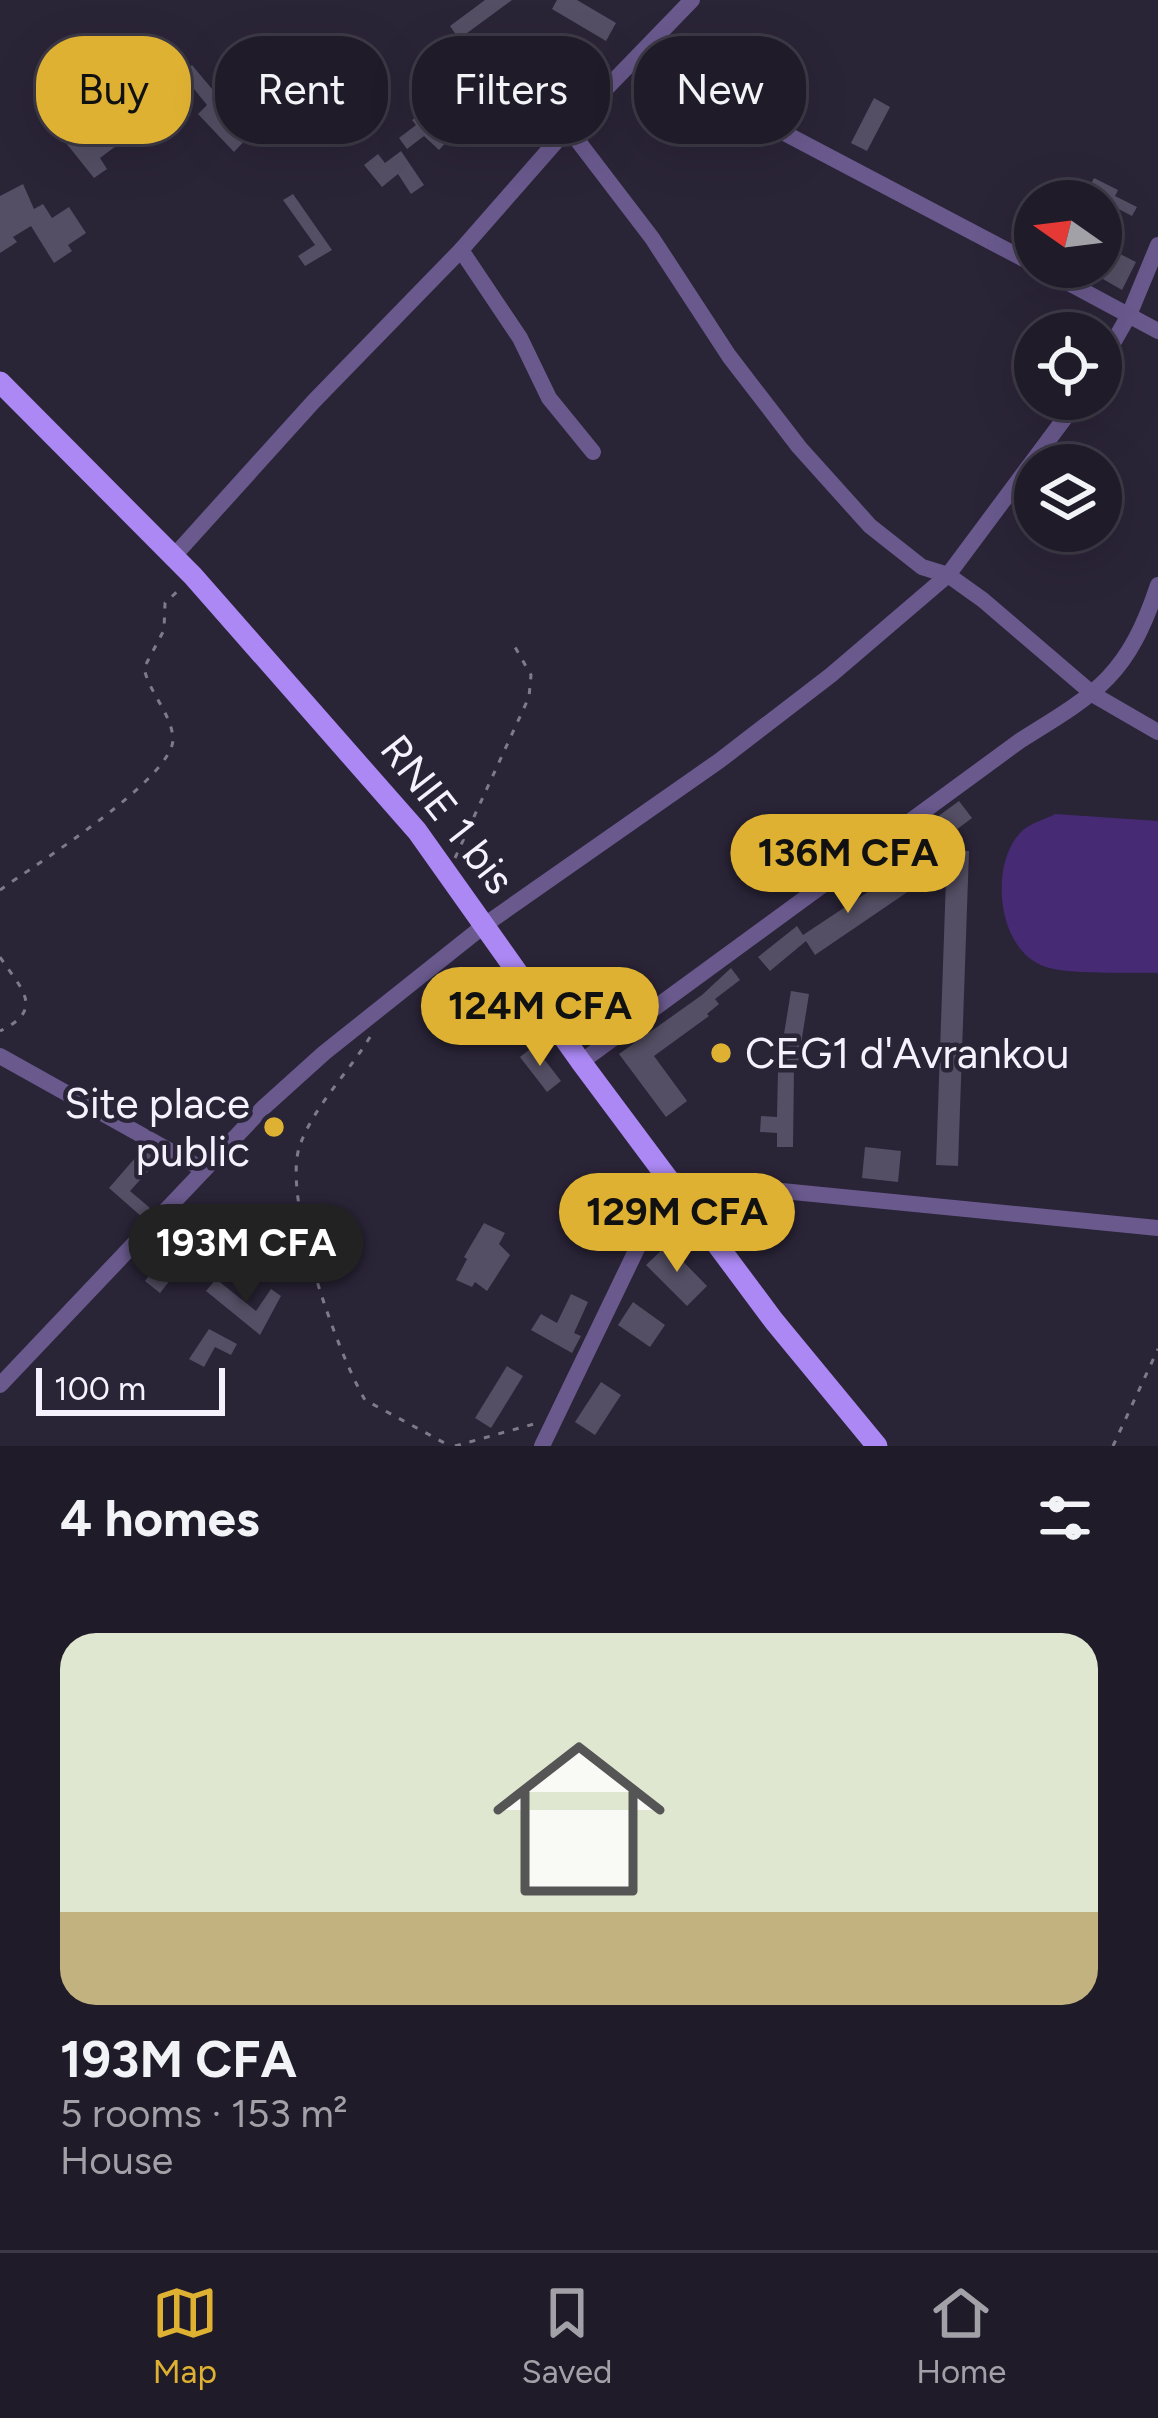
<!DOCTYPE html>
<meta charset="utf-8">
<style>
:root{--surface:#201b29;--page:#2d2835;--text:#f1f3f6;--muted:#a2a1a8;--line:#3d3946;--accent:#deb133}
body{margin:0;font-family:Figtree,sans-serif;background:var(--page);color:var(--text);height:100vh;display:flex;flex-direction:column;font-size:45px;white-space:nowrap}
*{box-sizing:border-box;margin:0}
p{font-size:39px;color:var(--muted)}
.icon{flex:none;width:66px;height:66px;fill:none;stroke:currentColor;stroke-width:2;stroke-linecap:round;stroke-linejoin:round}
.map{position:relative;height:1446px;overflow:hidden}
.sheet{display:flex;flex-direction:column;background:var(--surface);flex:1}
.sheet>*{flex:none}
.guide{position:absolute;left:36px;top:36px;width:1086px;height:108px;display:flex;gap:24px}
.needle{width:78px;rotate:284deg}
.fabs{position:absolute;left:1014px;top:180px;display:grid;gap:24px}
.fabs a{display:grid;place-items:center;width:108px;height:108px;border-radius:50%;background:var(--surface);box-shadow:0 12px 48px #0002,0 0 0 3px var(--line);font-size:60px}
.scale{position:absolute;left:36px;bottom:30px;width:189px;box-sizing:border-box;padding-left:12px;border:6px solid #f5f2fe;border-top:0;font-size:33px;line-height:42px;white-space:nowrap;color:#f5f2fe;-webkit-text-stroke:9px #2a2437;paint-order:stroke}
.price{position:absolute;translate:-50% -102px;padding:0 27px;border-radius:42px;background:var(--accent);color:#111;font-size:39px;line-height:78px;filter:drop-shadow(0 3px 6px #0008)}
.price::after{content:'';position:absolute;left:50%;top:72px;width:36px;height:27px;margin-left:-18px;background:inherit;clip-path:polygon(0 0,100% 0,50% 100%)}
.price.on{background:#222;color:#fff}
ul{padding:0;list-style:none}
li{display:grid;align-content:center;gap:24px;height:636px;padding:0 60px}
li span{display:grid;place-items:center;height:372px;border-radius:36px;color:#555}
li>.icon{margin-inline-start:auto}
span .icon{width:216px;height:216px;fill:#fffc;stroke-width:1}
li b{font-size:51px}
h2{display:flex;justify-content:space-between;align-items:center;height:144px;padding:0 60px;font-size:51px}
.pill{padding:0 42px;border-radius:48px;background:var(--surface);box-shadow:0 12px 48px #0002,0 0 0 3px var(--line);font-size:42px;line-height:108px}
.pill.on{background:var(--accent);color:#111}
.tab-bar{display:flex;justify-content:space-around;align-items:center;height:168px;border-top:3px solid var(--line);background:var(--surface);font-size:33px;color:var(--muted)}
.tab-bar a{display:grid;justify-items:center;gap:6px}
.tab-bar .on{color:var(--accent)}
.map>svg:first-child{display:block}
.green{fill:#462b74}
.building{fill:#544f64}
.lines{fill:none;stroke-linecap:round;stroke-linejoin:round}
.path{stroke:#7f7a8a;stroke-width:3;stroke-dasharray:6 9;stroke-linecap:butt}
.minor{stroke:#69598d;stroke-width:16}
.major{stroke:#ab88f3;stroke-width:21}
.poi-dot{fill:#deb133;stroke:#2a2437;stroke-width:4.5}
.labels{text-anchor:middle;stroke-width:9;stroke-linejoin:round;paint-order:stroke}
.street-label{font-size:42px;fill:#f5f2fe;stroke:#2a2437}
.poi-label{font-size:42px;fill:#f5f2fe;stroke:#2a2437;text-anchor:start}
</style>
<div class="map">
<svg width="1158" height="1446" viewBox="0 0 1158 1446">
<rect width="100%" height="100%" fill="#2a2437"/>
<path class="green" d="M 1055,814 L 1158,821 L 1158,973 C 1129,972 1072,975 1046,967 C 997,952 988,864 1022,831 C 1029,824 1046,819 1055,814 Z"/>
<g class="building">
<path d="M 485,0 L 512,0 L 459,39 L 450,26 Z"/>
<path d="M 557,0 L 577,0 L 616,23 L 606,41 L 552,9 Z"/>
<path d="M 487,48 L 528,94 L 510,110 L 499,97 L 474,119 L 463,106 L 487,84 L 469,64 Z"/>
<path d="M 192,65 L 217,95 L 221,90 L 233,102 L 252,82 L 271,101 L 269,104 L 300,129 L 286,147 L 259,127 L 267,117 L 249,99 L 231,118 L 250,135 L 234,152 L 198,114 L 207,105 L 182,74 Z"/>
<path d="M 874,98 L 890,107 L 867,151 L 851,143 Z"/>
<path d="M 118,106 L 136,131 L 100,158 L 107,169 L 94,178 L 66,143 Z"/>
<path d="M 425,110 L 450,138 L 439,150 L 424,136 L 407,149 L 399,138 L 416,125 L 412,120 Z"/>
<path d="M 401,151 L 424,185 L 411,194 L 398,174 L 382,187 L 364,165 L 378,154 L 385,163 Z"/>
<path d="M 1094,178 L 1118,190 L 1115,196 L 1137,207 L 1132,216 L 1111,205 L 1101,225 L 1101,201 L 1082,201 Z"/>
<path d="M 23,184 L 34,209 L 43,204 L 52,218 L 69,207 L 86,233 L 68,245 L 72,251 L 54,263 L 31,226 L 13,237 L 17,242 L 0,253 L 0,196 Z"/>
<path d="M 293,194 L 332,250 L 305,266 L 298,256 L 315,245 L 283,200 Z"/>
<path d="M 1101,225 L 1124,236 L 1116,252 L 1136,262 L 1122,290 L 1082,267 L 1101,267 Z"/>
<path d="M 959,801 L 972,818 L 920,857 L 907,839 Z"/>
<path d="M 947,850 L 969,851 L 958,1166 L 936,1165 Z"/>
<path d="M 919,858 L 931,876 L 815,955 L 806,941 L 770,971 L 758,957 L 797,926 L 803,935 Z"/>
<path d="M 731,968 L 740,980 L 715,999 L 719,1004 L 707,1014 L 709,1016 L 654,1056 L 687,1101 L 666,1117 L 619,1054 L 702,995 Z"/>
<path d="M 791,991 L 809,994 L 797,1069 L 794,1068 L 793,1147 L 777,1147 L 777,1133 L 760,1132 L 761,1116 L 777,1117 L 778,1071 Z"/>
<path d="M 534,1046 L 561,1081 L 547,1092 L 520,1057 Z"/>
<path d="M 865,1147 L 901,1151 L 898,1182 L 862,1178 Z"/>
<path d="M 142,1150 L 159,1159 L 130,1191 L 150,1208 L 142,1217 L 109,1188 Z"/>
<path d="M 484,1223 L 505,1233 L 499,1244 L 510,1255 L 487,1291 L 475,1282 L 472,1287 L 456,1280 L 467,1259 L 464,1257 Z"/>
<path d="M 667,1245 L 707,1286 L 687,1306 L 646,1265 Z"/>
<path d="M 170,1249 L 185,1261 L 160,1293 L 145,1281 Z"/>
<path d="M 216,1279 L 256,1311 L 271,1289 L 281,1296 L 260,1335 L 206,1291 Z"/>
<path d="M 571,1294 L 588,1302 L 574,1333 L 581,1336 L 572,1353 L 531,1330 L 541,1314 L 557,1323 Z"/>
<path d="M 633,1302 L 665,1325 L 650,1347 L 618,1325 Z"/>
<path d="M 209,1329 L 237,1344 L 231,1355 L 215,1347 L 204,1367 L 189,1359 Z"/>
<path d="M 507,1366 L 523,1376 L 491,1428 L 475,1418 Z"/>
<path d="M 601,1382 L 621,1395 L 595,1435 L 575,1422 Z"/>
</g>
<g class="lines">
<g class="path">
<path d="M 455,858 L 529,697 L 531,675 L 511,640"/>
<path d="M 0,890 C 33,866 177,777 173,737 C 170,712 149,692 144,668 L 164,630 L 165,603 L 182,587"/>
<path d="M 0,957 C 21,989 46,1009 0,1031"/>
<path d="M 370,1037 C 349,1072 314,1106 300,1145 C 281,1197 337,1352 365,1400 L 450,1446"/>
<path d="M 455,1446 L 534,1424"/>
<path d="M 1113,1446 L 1158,1349"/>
</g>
<g class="minor">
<path d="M 638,56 L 1035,265"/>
<path d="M 568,128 L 652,238 L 729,356 L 799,447 L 870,526 L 922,567 L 948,575 L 983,600 L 1094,695 L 1158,732"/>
<path d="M 461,250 L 520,338 L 549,398 L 593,452"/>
<path d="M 1039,267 L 1158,331"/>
<path d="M 1101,364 L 1129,315 L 1158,245"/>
<path d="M 174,556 L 314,401 L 461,250 L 568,128 L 692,0"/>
<path d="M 0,1056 L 204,1170"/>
<path d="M 581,1062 L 1021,740 C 1099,692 1128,675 1158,585"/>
<path d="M 0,1385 L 263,1108 L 324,1053 L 486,924 L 719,761 L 831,675 L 948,575 L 1079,399"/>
<path d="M 542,1446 L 670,1180 L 1158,1228"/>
</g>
<path class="major" d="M 0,382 L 193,576 L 417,831 L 581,1062 L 774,1321 L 877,1446"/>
</g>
<g class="poi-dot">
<circle cx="721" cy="1053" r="12"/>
<circle cx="274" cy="1127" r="12"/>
</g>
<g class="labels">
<g class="street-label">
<text transform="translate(448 814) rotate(52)" y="15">RNIE 1 bis</text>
</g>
<g class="poi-label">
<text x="745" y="1068">CEG1 d'Avrankou</text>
<text x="250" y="1118" text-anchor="end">Site place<tspan x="250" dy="48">public</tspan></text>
</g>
</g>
</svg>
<div class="fabs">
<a><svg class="needle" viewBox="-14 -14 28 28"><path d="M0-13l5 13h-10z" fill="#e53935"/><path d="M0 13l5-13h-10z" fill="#a2a1a8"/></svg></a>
<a><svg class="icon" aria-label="locate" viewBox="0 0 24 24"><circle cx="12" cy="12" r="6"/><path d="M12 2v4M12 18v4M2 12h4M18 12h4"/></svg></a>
<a><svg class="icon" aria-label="layers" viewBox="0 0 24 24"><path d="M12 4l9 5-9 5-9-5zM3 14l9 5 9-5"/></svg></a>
</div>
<div class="scale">100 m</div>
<b class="price" style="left:848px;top:916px">136M CFA</b>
<b class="price" style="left:540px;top:1069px">124M CFA</b>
<b class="price" style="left:677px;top:1275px">129M CFA</b>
<b class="price on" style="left:246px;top:1306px">193M CFA</b>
<div class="guide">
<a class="pill on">Buy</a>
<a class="pill">Rent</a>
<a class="pill">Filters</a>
<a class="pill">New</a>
</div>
</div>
<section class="sheet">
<h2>4 homes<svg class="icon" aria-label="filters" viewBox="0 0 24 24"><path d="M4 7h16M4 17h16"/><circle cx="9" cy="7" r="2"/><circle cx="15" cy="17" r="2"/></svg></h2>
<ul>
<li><span style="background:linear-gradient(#dfe7d0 75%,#c2b280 0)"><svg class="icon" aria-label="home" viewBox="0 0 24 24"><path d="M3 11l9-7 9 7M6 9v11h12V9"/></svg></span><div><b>193M CFA</b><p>5 rooms · 153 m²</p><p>House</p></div></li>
</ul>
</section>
<nav class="tab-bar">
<a class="on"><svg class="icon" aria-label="map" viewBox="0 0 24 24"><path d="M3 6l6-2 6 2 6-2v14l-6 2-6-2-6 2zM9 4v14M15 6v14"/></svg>Map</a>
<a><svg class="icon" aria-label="saved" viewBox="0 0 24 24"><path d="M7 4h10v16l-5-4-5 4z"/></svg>Saved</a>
<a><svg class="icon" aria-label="home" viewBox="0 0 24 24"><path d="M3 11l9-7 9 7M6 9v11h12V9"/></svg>Home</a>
</nav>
